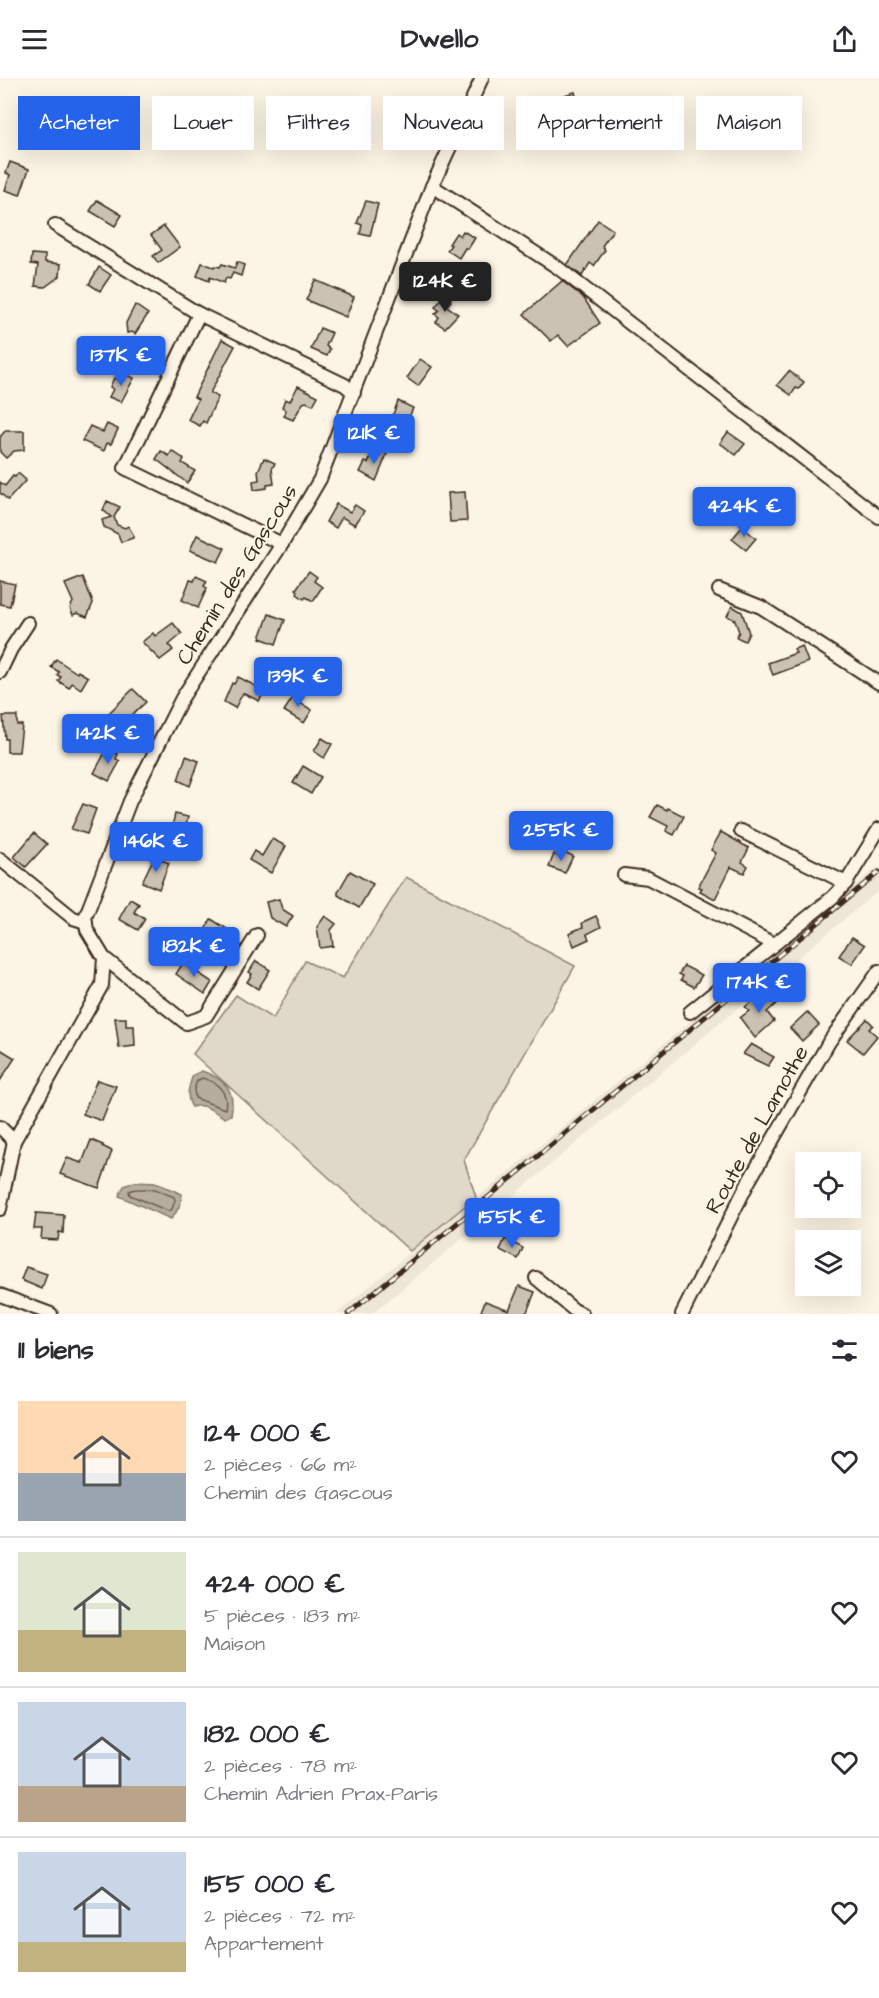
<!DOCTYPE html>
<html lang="fr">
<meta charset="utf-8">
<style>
:root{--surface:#fff;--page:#f2f2f3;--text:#2b2b33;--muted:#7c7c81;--line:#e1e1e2;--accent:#2563eb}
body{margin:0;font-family:"Architects Daughter",sans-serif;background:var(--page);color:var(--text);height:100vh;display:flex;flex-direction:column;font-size:22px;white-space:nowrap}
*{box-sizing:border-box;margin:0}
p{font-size:20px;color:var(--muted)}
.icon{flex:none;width:33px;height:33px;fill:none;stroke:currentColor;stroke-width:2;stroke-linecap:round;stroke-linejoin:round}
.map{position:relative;height:1236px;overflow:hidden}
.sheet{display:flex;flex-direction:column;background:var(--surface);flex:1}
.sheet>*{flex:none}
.top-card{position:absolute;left:18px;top:18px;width:843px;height:54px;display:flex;gap:12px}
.controls{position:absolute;left:795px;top:1074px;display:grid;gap:12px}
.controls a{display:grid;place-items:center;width:66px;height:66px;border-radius:0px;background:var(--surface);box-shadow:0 6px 24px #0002;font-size:30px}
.price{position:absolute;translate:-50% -51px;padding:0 14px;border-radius:6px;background:var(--accent);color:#fff;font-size:20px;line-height:39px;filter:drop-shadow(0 2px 3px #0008)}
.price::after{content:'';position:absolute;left:50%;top:36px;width:18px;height:14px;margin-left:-9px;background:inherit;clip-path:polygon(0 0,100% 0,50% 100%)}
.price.selected{background:#222;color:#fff}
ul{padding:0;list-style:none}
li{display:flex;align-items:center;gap:18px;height:150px;padding:0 18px}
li+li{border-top:2px solid var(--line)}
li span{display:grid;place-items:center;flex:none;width:168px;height:120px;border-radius:0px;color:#555}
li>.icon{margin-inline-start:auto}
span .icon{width:72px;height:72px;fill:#fffc;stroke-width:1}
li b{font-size:26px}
h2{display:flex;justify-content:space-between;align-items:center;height:72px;padding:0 18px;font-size:26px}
.pill{padding:0 21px;border-radius:0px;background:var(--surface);box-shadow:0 6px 24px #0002;font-size:21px;line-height:54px}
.pill.selected{background:var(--accent);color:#fff}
header{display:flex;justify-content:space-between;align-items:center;height:78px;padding:0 18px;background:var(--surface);font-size:27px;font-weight:700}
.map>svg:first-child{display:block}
.built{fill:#eee6d6}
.green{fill:#e0d8c8;stroke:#8e8173;stroke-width:1.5}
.water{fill:#b7ad9e;stroke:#85796b;stroke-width:1.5}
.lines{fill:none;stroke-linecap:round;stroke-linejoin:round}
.shore{stroke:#6d5e51;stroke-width:1.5}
.building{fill:#ccc2b3;stroke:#3b2a1e;stroke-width:1.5}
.minor-casing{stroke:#3b2a1e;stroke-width:16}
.minor{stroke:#fcf5e5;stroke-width:12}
.rail-casing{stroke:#3b2a1e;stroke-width:5}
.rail{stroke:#fcf5e5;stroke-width:3;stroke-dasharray:9;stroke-linecap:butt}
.labels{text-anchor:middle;stroke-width:4.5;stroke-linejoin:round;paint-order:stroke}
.street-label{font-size:22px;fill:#3b2a1e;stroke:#fcf5e5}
</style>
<header><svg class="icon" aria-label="menu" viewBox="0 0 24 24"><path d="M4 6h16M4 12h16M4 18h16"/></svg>Dwello<svg class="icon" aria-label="share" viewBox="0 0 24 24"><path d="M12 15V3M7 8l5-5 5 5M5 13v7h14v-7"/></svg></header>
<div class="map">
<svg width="879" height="1236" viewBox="0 0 879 1236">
<rect width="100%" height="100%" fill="#fcf5e5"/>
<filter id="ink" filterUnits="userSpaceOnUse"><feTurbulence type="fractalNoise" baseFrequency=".0167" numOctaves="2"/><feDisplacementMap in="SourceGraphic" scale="12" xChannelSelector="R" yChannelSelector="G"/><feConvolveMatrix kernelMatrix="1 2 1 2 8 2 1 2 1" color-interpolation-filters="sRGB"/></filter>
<g filter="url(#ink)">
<path class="built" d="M 879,788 L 879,812 L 372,1236 L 336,1236 Z"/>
<path class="green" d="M 406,799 L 575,888 L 464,1082 L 476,1119 L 410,1173 L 193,976 L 236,917 L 273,941 L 305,883 L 343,900 Z"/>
<g class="water">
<path d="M 202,993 C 225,1001 236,1012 231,1037 L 225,1040 C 214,1034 204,1024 192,1029 C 185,1018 189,1008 193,997 Z"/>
<path d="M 134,1104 L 156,1105 L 182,1116 C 182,1126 177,1134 171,1141 L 119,1118 L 124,1108 Z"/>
</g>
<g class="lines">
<g class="shore">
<path d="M 202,1000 C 217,1004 229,1014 225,1031 L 195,1020 L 194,1011 L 197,1003 Z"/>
<path d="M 135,1111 L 155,1111 L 174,1119 L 175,1122 L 172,1131 L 168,1133 L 130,1117 L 129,1113 Z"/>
</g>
</g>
<g class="building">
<path d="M 575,14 L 580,37 L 574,57 L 562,54 L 566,35 L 564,17 Z"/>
<path d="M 10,84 L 29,91 L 20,117 L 5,112 L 10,97 L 6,95 Z"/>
<path d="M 97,122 L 122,137 L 115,148 L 90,133 Z"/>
<path d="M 366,123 L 378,126 L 370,158 L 360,156 L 362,147 L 357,145 Z"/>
<path d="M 598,142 L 613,152 L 602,168 L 605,172 L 594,188 L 590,185 L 582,198 L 567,187 Z"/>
<path d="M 164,148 L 180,169 L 158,185 L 153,178 L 162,172 L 151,157 Z"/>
<path d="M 463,153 L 475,160 L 468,171 L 465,170 L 459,180 L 447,172 L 451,167 L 449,166 L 456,155 L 460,158 Z"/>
<path d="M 32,176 L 45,177 L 45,184 L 61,186 L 60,198 L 45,209 L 35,208 L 38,187 L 31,186 Z"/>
<path d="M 237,184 L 244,187 L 241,198 L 233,195 L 230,201 L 226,200 L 224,205 L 210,199 L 209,203 L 197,198 L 202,185 L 214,189 L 215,188 L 220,189 L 222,186 L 235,190 Z"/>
<path d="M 99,189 L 111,197 L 100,213 L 89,206 Z"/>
<path d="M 315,202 L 354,219 L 346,239 L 306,222 Z"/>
<path d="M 562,203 L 583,219 L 600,245 L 568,268 L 558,257 L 551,263 L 524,236 Z"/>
<path d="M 444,218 L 451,223 L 447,228 L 458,236 L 445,250 L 436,244 L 439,239 L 435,236 L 439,232 L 435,229 Z"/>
<path d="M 135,227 L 148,236 L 135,256 L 132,254 L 127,255 L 126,245 Z"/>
<path d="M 320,250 L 332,255 L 326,268 L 330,271 L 327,278 L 311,271 Z"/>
<path d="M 222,261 L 235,268 L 210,315 L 218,319 L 206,345 L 203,343 L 200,348 L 188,342 L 198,321 L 194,319 Z"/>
<path d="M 420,281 L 432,289 L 418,308 L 407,300 Z"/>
<path d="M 789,293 L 804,304 L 799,311 L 796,310 L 791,317 L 777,307 Z"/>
<path d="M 122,295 L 134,300 L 121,324 L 109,319 L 113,311 L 110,309 L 114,300 L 119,302 Z"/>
<path d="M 298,308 L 318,318 L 313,327 L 306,324 L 303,325 L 293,342 L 284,338 L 286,332 L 282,329 L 285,321 L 290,323 Z"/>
<path d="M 398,323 L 413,330 L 405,348 L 400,347 L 397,354 L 388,350 Z"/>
<path d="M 107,346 L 118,351 L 111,366 L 107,365 L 104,373 L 82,363 L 90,348 L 103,354 Z"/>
<path d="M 5,353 L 24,353 L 24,372 L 14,373 L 6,380 L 0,374 L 0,359 Z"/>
<path d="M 728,354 L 745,366 L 736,377 L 720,365 Z"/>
<path d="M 375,370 L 387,376 L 376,403 L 360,394 L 365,384 L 368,385 Z"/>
<path d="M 161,373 L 169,378 L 172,373 L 184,381 L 182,385 L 195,393 L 187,405 L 156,381 Z"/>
<path d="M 264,380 L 275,385 L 272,391 L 274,406 L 267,407 L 267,410 L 254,412 L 253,403 L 259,402 L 258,393 Z"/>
<path d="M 18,395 L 26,402 L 8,422 L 0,415 L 0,404 L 5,408 L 13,398 L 15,399 Z"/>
<path d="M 465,414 L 467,443 L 450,444 L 448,415 Z"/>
<path d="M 107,423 L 120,429 L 114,439 L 117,447 L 125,450 L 128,448 L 133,456 L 133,460 L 121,464 L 118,456 L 104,449 L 102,442 L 111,439 L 103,432 Z"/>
<path d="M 336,426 L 350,434 L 355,427 L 364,433 L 355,447 L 342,439 L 336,450 L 326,444 Z"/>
<path d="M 742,449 L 756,460 L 746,472 L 732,461 Z"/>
<path d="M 197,457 L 225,470 L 218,484 L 190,472 Z"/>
<path d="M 309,493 L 317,499 L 314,503 L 322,509 L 313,523 L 306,519 L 304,521 L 297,516 L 298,513 L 296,511 Z"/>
<path d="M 196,498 L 207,503 L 204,508 L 207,510 L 198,530 L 182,522 L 190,502 L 194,503 Z"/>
<path d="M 83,499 L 93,525 L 87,539 L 77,535 L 73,537 L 70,530 L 73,524 L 65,506 Z"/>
<path d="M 0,503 L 15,506 L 10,528 L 0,526 Z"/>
<path d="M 732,528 L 742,534 L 749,555 L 745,563 L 736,559 L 739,554 L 735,542 L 727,538 Z"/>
<path d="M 269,536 L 285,542 L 276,566 L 260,560 Z"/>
<path d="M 173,545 L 182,556 L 169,567 L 173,572 L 160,582 L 142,564 L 153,555 L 155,558 Z"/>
<path d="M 802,568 L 808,584 L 773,597 L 768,585 L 796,575 L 794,571 Z"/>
<path d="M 56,581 L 77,595 L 78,593 L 88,599 L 81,611 L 72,605 L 69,610 L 58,603 L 61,599 L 57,597 L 59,594 L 51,589 Z"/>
<path d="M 238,599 L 265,613 L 259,623 L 243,615 L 235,630 L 224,624 L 232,605 L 234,606 Z"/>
<path d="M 133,611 L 146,624 L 121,647 L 109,635 Z"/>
<path d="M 297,613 L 304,618 L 300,625 L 312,632 L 304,645 L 284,633 Z"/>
<path d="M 3,638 L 17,638 L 17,647 L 22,647 L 19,674 L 7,674 L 7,661 L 5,661 Z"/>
<path d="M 322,660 L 332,666 L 324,680 L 314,673 Z"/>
<path d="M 107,671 L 118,676 L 116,681 L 120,683 L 109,703 L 94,695 Z"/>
<path d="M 186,678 L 199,683 L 190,708 L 178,702 Z"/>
<path d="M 303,688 L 321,699 L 311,716 L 293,705 Z"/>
<path d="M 83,726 L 96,731 L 87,756 L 71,751 Z"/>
<path d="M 657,727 L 667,732 L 668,730 L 684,738 L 674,757 L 666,753 L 668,748 L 650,739 Z"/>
<path d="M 593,734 L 609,743 L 599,761 L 583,753 Z"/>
<path d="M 175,736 L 188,739 L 182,765 L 169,762 Z"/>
<path d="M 721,754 L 749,770 L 742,784 L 748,788 L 744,795 L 731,789 L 715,821 L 700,813 L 702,810 L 698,809 L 716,775 L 711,772 Z"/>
<path d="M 34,755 L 47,766 L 26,789 L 14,779 Z"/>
<path d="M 272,761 L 286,768 L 271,795 L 249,782 L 254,773 L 262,778 Z"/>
<path d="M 560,772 L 573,778 L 565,795 L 549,789 L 554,776 L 557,778 Z"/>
<path d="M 154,779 L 169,785 L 159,811 L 142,804 Z"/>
<path d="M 350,793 L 373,806 L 359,830 L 338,817 L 338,814 Z"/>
<path d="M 130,821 L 139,826 L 134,834 L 145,841 L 138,852 L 119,841 Z"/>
<path d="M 279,821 L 282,831 L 293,838 L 286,849 L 270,840 L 266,824 Z"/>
<path d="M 325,838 L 336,846 L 331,852 L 333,868 L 320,870 L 317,849 Z"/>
<path d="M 596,838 L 601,849 L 587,856 L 589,861 L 574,868 L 569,855 L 583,849 L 582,846 L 585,843 Z"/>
<path d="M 211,841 L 227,851 L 231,867 L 217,870 L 215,861 L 204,854 Z"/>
<path d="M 852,859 L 865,867 L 852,886 L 839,878 Z"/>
<path d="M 256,883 L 270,892 L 258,911 L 247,904 L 252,896 L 249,894 Z"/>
<path d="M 183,885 L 212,904 L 205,916 L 176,896 Z"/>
<path d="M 684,888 L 702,897 L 694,909 L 681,902 L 683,898 L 679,896 Z"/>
<path d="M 770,914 L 779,923 L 767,934 L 774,943 L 755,960 L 740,940 L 749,933 L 745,929 L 759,917 L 762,921 Z"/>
<path d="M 807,934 L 819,947 L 802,963 L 790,950 Z"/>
<path d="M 115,940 L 126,940 L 126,948 L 134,948 L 135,968 L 119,970 Z"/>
<path d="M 867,941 L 873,947 L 869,951 L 877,958 L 863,975 L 847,962 Z"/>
<path d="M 751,966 L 774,979 L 768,988 L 743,976 Z"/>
<path d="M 0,971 L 15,980 L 0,1003 Z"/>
<path d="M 97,1002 L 116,1008 L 102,1043 L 83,1036 Z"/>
<path d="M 91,1062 L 103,1067 L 102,1068 L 112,1073 L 99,1110 L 60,1096 L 67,1080 L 82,1085 Z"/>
<path d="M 36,1135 L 64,1137 L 63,1155 L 59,1154 L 58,1162 L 41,1161 L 42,1151 L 34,1151 Z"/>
<path d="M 505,1161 L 523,1170 L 518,1181 L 500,1172 Z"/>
<path d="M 26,1189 L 47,1196 L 42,1211 L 21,1202 Z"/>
<path d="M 519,1208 L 535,1214 L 526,1236 L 480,1236 L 485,1223 L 509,1232 Z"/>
</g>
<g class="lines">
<defs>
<g id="minor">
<path d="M 432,108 L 557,189 L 879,439"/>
<path d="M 55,147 L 199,236 L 345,307 L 354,315"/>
<path d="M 199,236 L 125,390 L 282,466"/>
<path d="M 719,512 L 761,529 L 879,605"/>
<path d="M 0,594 L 11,571 L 28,545"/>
<path d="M 741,753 L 846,805"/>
<path d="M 0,781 L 73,840 L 86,844"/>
<path d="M 624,797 L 648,800 L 774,866"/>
<path d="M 104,880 L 186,945 L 206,938 L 257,857"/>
<path d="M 690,934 L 833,819 L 846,805 L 879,751"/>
<path d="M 0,1049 L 14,1063"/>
<path d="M 0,1131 L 14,1063 L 102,907 L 104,880 L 87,852 L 85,840 L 130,723 L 182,620 L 282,466 L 320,401 L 432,108 L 482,0"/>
<path d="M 536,1200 L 574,1232 L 582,1236"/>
<path d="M 0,1217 L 51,1236"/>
<path d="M 682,1236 L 749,1103 L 829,964 L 879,893"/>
</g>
</defs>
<use href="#minor" class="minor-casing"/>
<use href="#minor" class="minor"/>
<defs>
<path id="rail" d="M 348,1236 L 879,794"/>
</defs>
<use href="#rail" class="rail-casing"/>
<use href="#rail" class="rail"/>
</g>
</g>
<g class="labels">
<g class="street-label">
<text transform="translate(236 496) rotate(-58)" y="8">Chemin des Gascous</text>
<text transform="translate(756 1051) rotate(-61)" y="8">Route de Lamothe</text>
</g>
</g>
</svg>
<div class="controls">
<a><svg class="icon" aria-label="locate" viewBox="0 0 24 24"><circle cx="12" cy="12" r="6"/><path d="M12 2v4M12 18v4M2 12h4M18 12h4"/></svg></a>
<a><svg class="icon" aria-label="layers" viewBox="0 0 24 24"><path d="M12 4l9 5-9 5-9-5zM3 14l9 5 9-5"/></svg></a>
</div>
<b class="price selected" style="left:445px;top:235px">124K €</b>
<b class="price" style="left:121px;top:309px">137K €</b>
<b class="price" style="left:374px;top:387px">121K €</b>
<b class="price" style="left:744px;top:460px">424K €</b>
<b class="price" style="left:298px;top:630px">139K €</b>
<b class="price" style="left:108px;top:687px">142K €</b>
<b class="price" style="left:561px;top:784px">255K €</b>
<b class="price" style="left:156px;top:795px">146K €</b>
<b class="price" style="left:194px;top:900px">182K €</b>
<b class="price" style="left:759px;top:936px">174K €</b>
<b class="price" style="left:512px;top:1171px">155K €</b>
<div class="top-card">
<a class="pill selected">Acheter</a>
<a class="pill">Louer</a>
<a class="pill">Filtres</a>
<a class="pill">Nouveau</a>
<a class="pill">Appartement</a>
<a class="pill">Maison</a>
</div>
</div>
<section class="sheet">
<h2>11 biens<svg class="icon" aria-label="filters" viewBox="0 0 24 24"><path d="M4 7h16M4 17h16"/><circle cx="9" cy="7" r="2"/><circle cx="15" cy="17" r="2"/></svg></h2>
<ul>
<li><span style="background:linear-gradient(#ffd9b3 60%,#9aa5b1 0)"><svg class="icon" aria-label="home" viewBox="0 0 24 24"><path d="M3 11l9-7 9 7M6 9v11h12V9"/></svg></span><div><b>124 000 €</b><p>2 pièces · 66 m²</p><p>Chemin des Gascous</p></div><svg class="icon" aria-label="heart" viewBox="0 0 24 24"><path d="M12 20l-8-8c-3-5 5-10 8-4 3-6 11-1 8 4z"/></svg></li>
<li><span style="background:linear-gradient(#dfe7d0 65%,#c2b280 0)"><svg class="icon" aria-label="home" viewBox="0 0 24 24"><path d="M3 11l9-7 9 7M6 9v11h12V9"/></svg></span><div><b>424 000 €</b><p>5 pièces · 183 m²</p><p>Maison</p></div><svg class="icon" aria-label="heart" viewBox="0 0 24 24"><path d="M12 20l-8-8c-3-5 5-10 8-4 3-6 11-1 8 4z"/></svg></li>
<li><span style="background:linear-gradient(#c9d6e8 70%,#b9a48a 0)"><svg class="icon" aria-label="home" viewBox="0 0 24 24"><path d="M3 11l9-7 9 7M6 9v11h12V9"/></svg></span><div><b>182 000 €</b><p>2 pièces · 78 m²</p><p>Chemin Adrien Prax-Paris</p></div><svg class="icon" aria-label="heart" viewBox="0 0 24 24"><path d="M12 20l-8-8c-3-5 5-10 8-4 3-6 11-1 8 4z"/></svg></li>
<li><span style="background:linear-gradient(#c9d6e8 75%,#c2b280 0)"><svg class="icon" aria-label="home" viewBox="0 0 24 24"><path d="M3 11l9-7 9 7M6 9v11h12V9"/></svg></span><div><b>155 000 €</b><p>2 pièces · 72 m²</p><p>Appartement</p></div><svg class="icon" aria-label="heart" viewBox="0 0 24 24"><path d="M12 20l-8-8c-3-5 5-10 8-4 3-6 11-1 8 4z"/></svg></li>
</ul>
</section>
